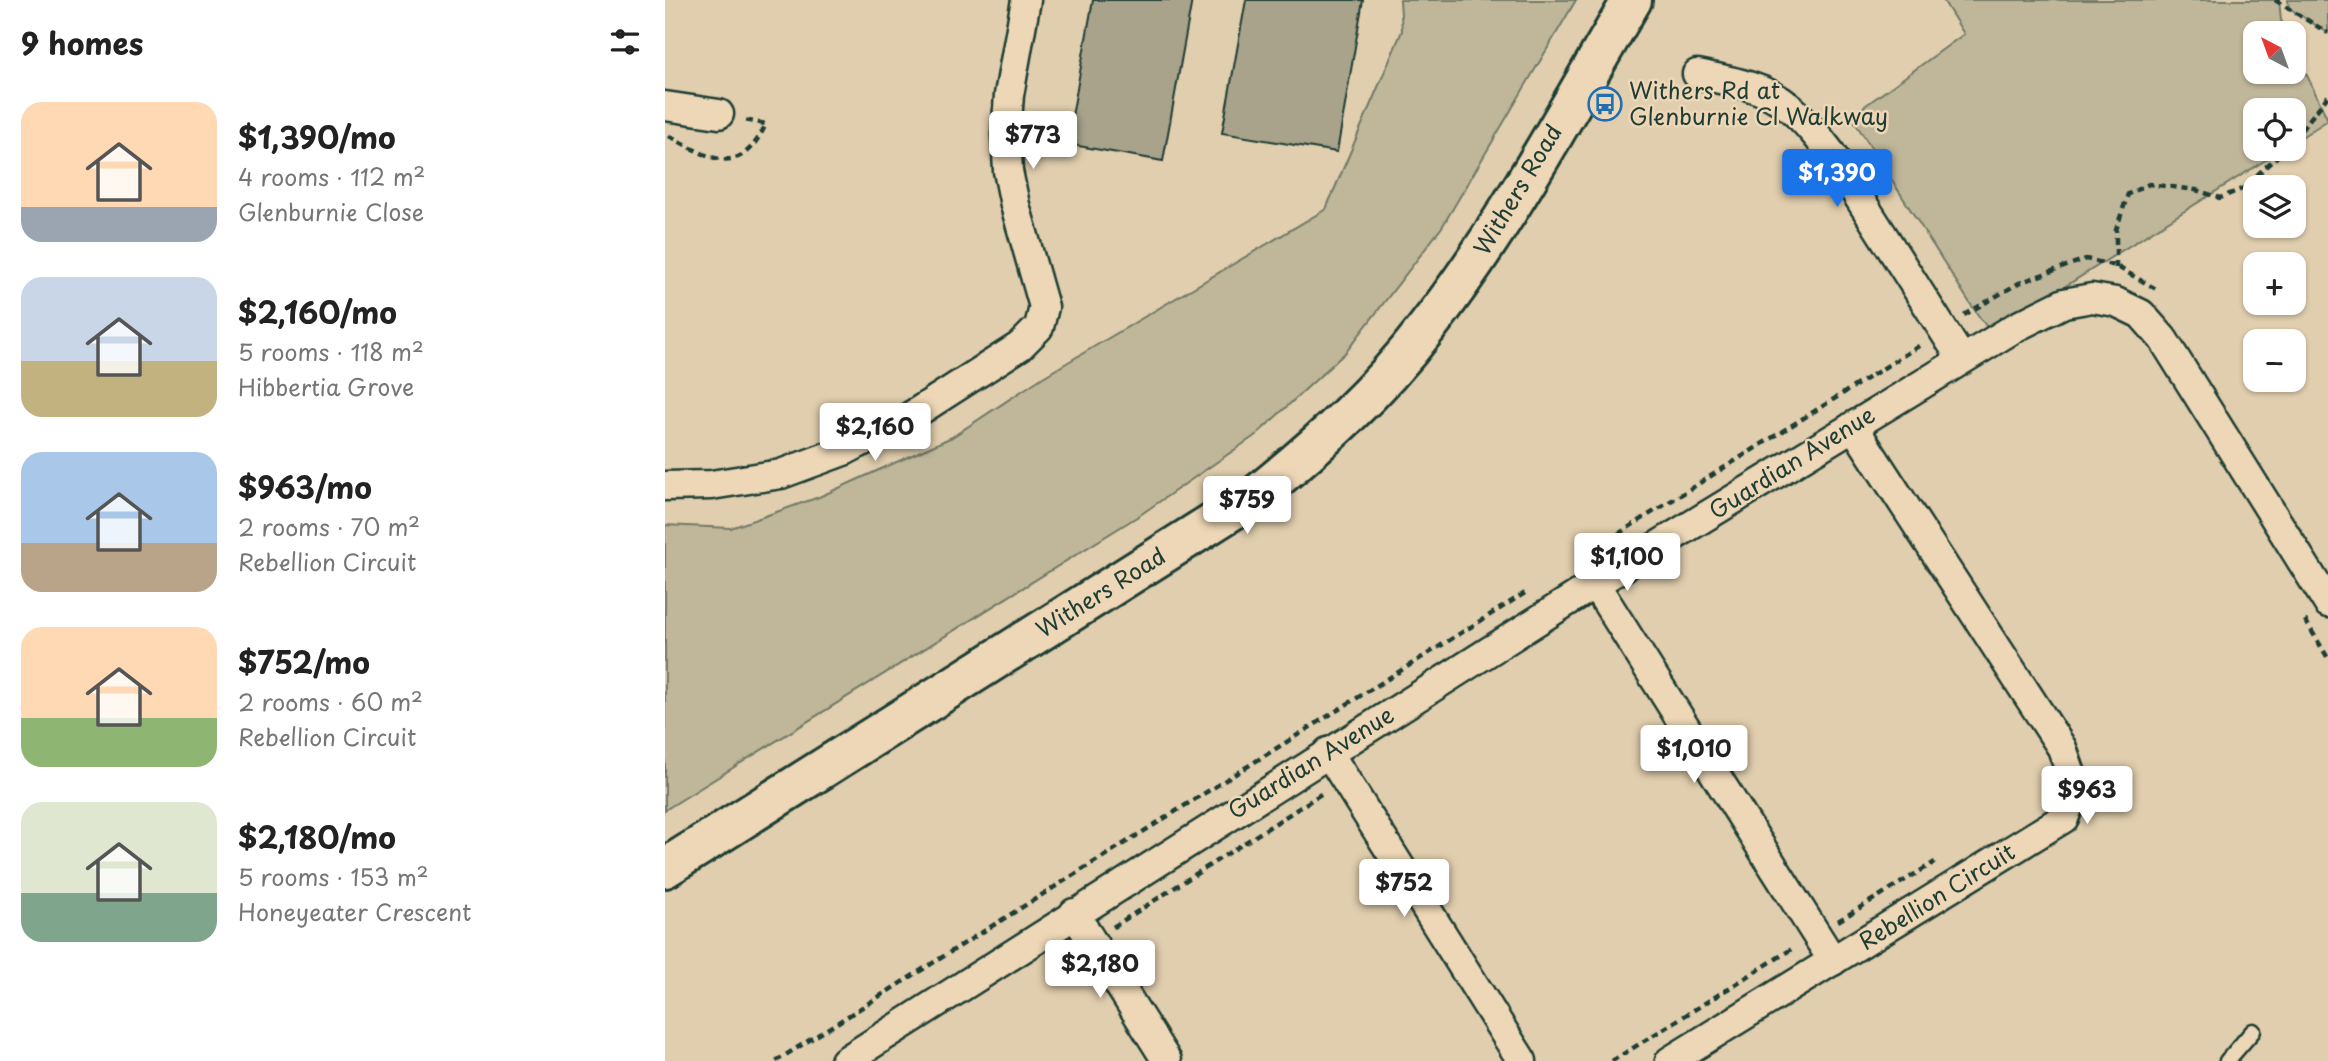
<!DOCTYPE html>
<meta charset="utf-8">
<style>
:root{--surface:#fff;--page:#f2f2f2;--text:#222;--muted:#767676;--accent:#1a73e8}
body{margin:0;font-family:"Playpen Sans",sans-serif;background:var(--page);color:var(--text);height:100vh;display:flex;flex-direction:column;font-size:26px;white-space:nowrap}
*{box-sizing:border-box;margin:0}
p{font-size:23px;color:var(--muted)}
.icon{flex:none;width:38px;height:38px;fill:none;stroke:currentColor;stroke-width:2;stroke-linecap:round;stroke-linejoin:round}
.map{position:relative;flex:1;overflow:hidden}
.panel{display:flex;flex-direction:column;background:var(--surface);width:665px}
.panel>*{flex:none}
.needle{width:46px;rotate:319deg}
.buttons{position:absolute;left:1578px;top:21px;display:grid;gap:14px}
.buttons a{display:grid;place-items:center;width:63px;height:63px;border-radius:14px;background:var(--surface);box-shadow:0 2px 5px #0004;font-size:35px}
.price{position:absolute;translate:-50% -60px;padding:0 16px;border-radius:7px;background:#fff;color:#222;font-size:23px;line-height:46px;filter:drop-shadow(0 2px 4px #0008)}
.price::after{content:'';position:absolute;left:50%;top:42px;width:21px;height:16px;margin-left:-10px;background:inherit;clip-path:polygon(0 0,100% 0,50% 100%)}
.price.current{background:var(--accent);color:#fff}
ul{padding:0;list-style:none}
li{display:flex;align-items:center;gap:21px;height:175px;padding:0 21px}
li span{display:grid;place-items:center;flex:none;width:196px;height:140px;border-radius:21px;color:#555}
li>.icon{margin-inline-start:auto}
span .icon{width:84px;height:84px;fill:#fffc;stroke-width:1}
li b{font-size:30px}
h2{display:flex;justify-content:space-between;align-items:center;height:84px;padding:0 21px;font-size:30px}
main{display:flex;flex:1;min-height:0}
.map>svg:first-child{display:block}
.green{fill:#c0b69a;stroke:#707a67;stroke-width:2}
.building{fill:#a8a38a;stroke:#1f3d34;stroke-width:2}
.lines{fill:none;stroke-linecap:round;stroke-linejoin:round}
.lane-casing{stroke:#1f3d34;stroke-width:19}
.street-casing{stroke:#1f3d34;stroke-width:33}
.secondary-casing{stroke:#1f3d34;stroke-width:44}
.path{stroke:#1f3d34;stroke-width:4.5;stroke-dasharray:7 5;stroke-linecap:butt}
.lane{stroke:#edd7b6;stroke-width:14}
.street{stroke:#edd7b6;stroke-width:28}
.secondary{stroke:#edd7b6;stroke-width:38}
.labels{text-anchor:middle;stroke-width:5;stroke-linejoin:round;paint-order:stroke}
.poi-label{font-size:23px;fill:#1f3d34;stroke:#edd7b6;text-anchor:start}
.street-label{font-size:23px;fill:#1f3d34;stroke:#edd7b6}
</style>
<main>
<section class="panel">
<h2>9 homes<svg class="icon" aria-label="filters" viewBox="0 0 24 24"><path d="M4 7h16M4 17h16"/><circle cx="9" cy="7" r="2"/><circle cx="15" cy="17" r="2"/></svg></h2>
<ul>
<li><span style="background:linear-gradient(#ffd9b3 75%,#9aa5b1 0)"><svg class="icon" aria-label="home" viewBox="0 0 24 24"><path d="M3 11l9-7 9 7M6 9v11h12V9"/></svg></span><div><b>$1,390/mo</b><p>4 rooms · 112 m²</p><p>Glenburnie Close</p></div></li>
<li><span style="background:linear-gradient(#c9d6e8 60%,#c2b280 0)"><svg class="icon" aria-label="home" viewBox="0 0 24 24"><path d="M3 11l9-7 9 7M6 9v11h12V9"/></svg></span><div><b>$2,160/mo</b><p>5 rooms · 118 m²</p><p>Hibbertia Grove</p></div></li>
<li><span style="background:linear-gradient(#a9c7e8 65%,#b9a48a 0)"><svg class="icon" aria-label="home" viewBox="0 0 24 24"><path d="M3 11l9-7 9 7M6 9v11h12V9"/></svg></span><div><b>$963/mo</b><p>2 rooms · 70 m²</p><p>Rebellion Circuit</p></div></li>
<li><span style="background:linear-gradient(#ffd9b3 65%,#8fb573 0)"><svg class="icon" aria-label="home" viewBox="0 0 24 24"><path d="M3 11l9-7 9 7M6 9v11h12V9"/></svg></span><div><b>$752/mo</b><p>2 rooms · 60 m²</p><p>Rebellion Circuit</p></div></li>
<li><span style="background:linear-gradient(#dfe7d0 65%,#7fa58c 0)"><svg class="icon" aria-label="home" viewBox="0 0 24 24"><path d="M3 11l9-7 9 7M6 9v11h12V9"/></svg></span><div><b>$2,180/mo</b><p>5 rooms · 153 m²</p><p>Honeyeater Crescent</p></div></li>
</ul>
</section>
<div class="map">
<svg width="1663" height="1061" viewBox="0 0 1663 1061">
<rect width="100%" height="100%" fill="#e1ceae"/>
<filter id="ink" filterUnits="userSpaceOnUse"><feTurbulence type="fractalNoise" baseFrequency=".0143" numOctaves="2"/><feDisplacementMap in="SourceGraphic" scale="14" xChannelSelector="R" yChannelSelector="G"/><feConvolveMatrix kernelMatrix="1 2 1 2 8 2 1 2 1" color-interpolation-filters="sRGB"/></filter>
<g filter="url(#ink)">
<g class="green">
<path d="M 735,0 L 911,0 L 777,227 L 681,352 L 591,435 L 475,515 L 0,810 L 0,525 L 66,528 L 154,497 L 287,437 L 378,377 L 661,209 L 737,31 Z"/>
<path d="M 1278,0 L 1614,0 L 1616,20 L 1622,33 L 1591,33 L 1591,72 L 1629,72 L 1629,48 L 1663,120 L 1629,142 L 1629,110 L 1591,110 L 1591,149 L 1618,149 L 1326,333 L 1308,308 L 1186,116 L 1299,34 Z"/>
<path d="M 1623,0 L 1663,0 L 1663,33 L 1624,8 Z"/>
</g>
<g class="building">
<path d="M 428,0 L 527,0 L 498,161 L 402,144 Z"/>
<path d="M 581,0 L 698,0 L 672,152 L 557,133 Z"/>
</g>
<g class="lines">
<defs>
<path id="lane" d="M 1562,1061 L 1588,1031"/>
<g id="street">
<path d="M 1032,74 C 1105,89 1119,93 1165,152 L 1296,358"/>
<path d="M 0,106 L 54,114"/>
<path d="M 0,486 L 46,485 L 116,474 L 181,450 L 246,416 L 355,346 L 374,327 L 379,307 L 350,205 L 343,171 L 341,135 L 344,95 L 361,0"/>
<path d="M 930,584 L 1168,961"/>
<path d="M 663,752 L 857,1061"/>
<path d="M 409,913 L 502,1061"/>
<path d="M 180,1061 L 930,584 L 1351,327 L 1399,303 L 1427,298 L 1451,302 L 1476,314 L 1498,339 L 1663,603"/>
<path d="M 1005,1061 L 1399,818 L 1411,788 L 1397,748 L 1188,426"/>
</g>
<path id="secondary" d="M 0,868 L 593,494 C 653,445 713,392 760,330 C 840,228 901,111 967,0"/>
</defs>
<use href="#lane" class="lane-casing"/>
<use href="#street" class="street-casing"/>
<use href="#secondary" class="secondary-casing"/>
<g class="path">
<path d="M 1610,0 L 1663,33"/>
<path d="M 4,136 C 44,157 74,181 101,124 L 79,120"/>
<path d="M 1629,139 L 1663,96"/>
<path d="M 1451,268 L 1451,230 L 1463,194 L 1484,184 L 1531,190 L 1555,198 L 1577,189 L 1620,149"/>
<path d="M 1299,315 L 1354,283 L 1421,259 L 1451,266 L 1491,289"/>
<path d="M 953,534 L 1257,344"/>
<path d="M 1640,620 L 1663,658"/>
<path d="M 1173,921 L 1270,862"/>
<path d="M 448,927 L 659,792"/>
<path d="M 111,1061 L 860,593"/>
<path d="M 947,1061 L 1130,947"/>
</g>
<use href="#lane" class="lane"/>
<use href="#street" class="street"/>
<use href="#secondary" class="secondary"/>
</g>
</g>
<defs>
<symbol id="bus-ring" viewBox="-11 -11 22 22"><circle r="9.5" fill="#edd7b6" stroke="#1f6fb2" stroke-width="1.5"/><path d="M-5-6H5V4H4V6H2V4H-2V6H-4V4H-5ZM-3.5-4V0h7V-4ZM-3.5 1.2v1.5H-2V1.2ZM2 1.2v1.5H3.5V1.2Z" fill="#1f6fb2"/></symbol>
</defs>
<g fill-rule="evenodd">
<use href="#bus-ring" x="921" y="85" width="38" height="38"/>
</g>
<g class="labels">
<g class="poi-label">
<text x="964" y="99">Withers Rd at<tspan x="964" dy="26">Glenburnie Cl Walkway</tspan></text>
</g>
<g class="street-label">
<text transform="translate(853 190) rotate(-59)" y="8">Withers Road</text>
<text transform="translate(1127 463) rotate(-32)" y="8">Guardian Avenue</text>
<text transform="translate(436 593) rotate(-32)" y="8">Withers Road</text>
<text transform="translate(646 763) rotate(-32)" y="8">Guardian Avenue</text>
<text transform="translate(1272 897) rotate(-32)" y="8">Rebellion Circuit</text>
</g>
</g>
</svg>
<div class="buttons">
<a><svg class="needle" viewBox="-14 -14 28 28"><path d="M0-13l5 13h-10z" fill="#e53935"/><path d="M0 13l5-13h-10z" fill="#767676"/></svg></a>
<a><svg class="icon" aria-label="locate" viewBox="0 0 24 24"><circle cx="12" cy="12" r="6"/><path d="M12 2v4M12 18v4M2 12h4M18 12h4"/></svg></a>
<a><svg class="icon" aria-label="layers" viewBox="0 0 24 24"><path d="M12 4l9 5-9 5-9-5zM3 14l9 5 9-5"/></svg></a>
<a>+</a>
<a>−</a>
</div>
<b class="price" style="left:368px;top:171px">$773</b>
<b class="price current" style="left:1172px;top:209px">$1,390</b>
<b class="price" style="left:210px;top:463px">$2,160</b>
<b class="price" style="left:582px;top:536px">$759</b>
<b class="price" style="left:962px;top:593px">$1,100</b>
<b class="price" style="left:1029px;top:785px">$1,010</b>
<b class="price" style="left:1422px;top:826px">$963</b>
<b class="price" style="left:739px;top:919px">$752</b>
<b class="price" style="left:435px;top:1000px">$2,180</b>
</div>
</main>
